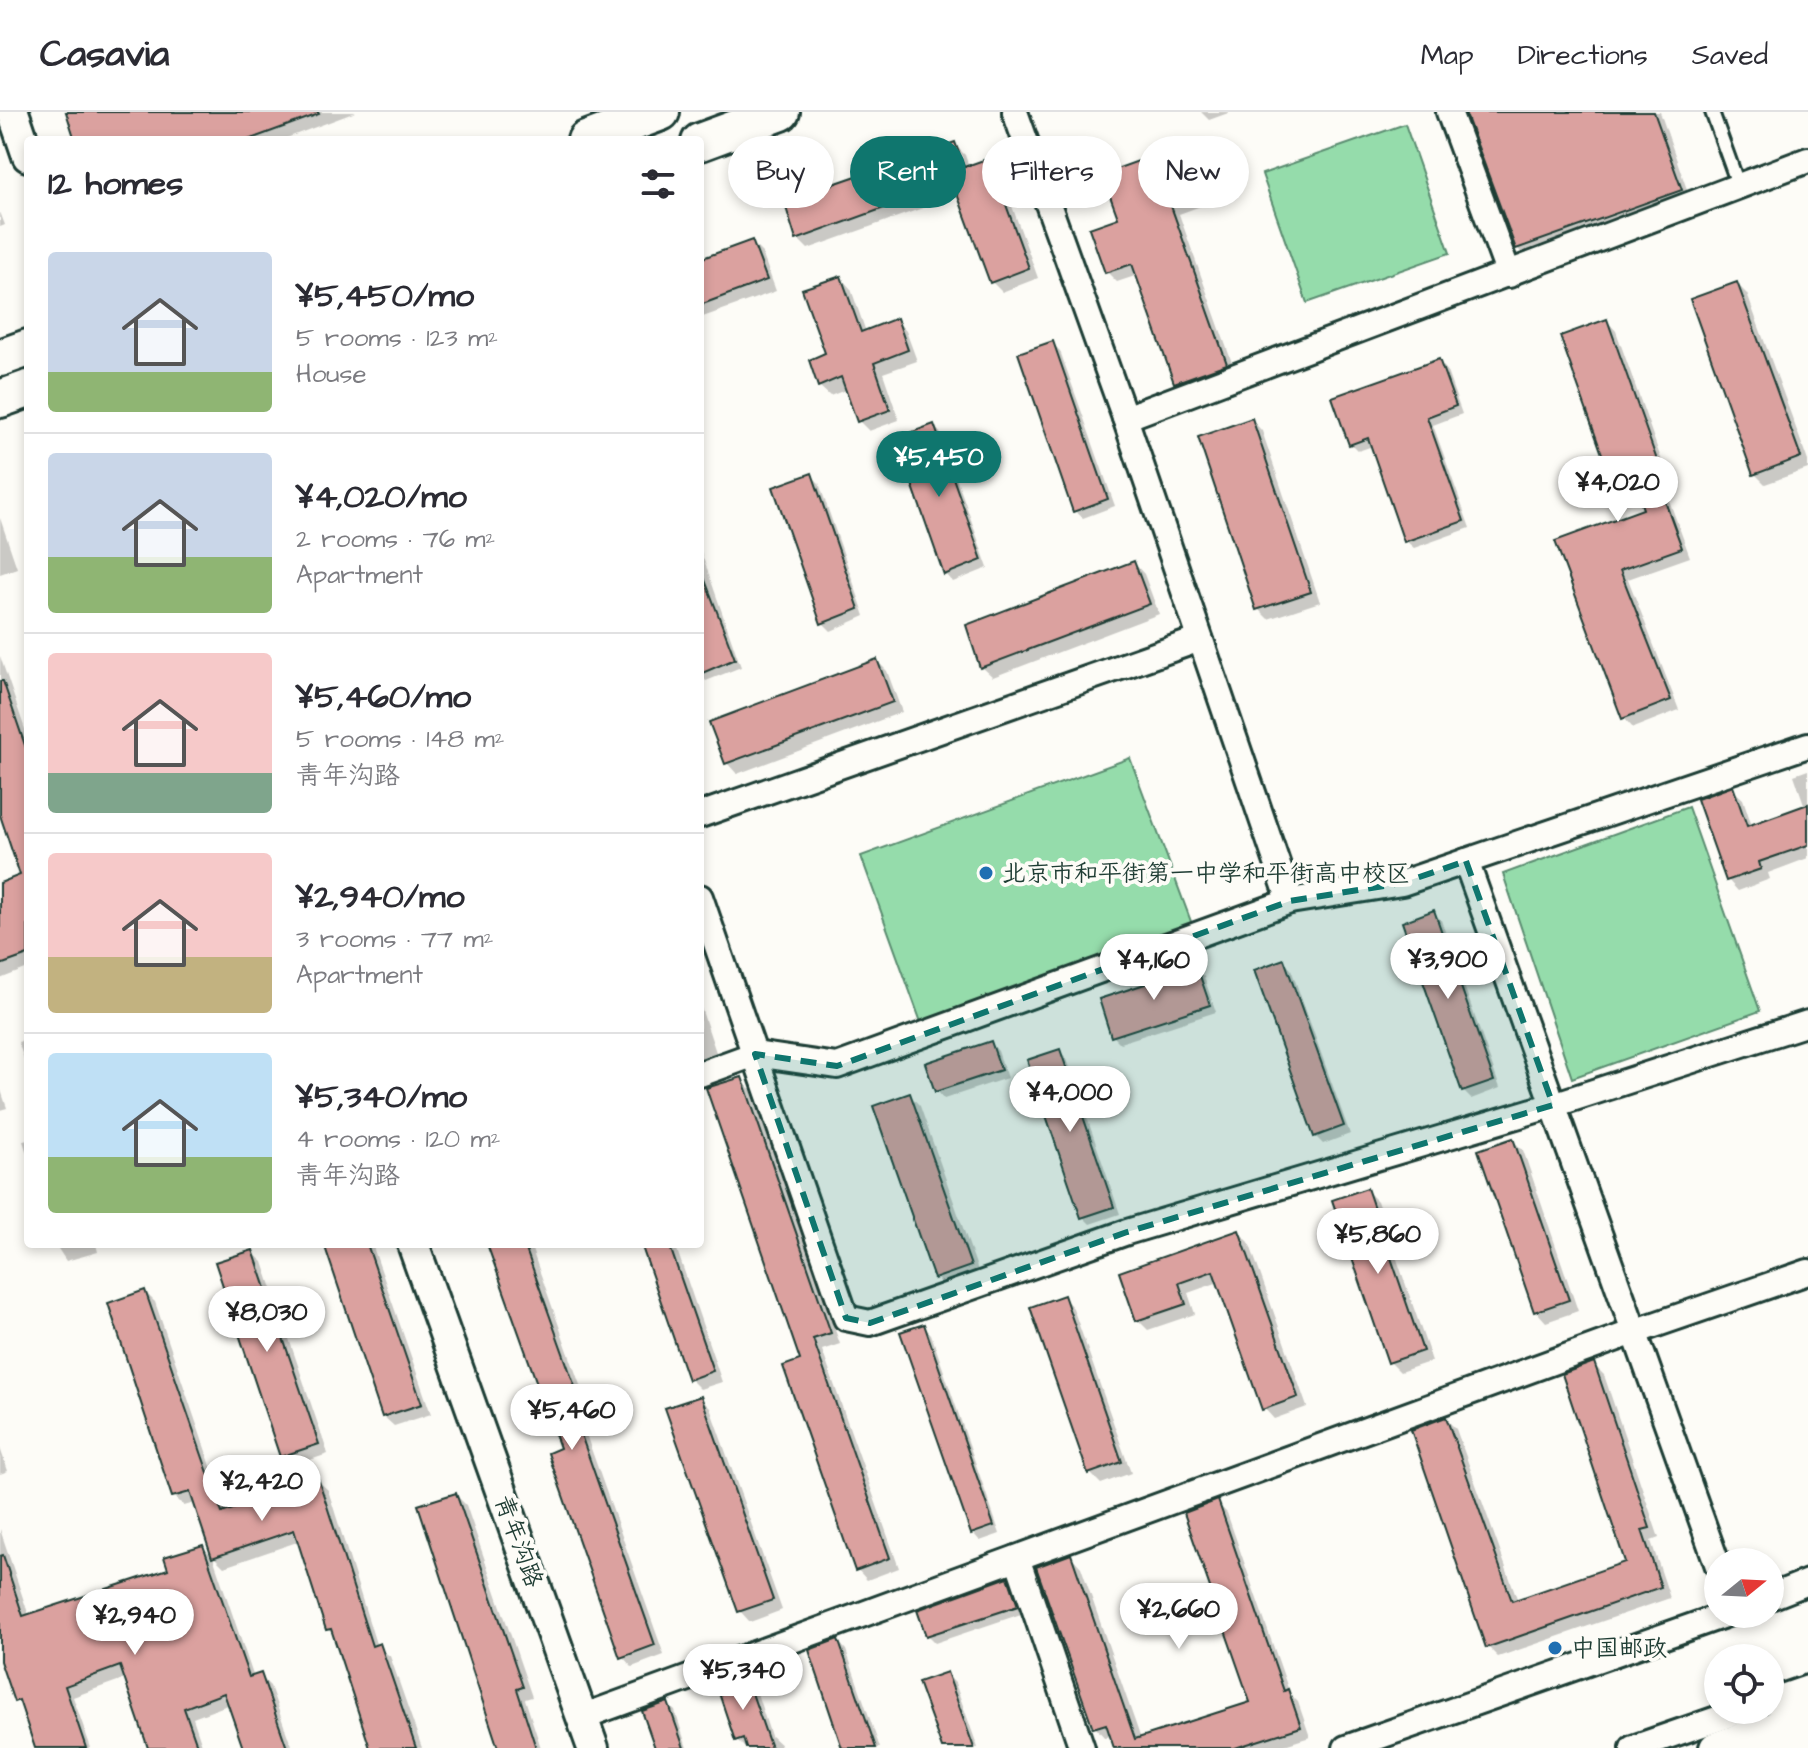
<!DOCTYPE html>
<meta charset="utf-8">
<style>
:root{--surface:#fff;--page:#f7f7f7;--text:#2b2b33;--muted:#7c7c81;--line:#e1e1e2;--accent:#0f766e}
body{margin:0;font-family:"Architects Daughter","LXGW WenKai TC",sans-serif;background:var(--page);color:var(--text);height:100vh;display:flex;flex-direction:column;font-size:30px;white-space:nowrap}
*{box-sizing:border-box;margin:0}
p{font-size:26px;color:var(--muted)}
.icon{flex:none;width:44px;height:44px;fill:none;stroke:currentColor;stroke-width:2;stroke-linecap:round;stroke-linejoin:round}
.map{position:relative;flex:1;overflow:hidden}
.drawer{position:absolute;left:24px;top:24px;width:680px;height:1112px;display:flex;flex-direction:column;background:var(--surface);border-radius:8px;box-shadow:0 4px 12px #0003}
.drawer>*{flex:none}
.hud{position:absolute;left:728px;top:24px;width:760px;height:72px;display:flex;gap:16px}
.needle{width:52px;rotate:72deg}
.controls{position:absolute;left:1704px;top:1436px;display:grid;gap:16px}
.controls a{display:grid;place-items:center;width:80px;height:80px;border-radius:50%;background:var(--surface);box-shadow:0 4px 12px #0003;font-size:40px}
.price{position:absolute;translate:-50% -68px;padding:0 18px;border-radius:28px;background:#fff;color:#222;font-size:26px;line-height:52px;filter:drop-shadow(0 2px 4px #0008)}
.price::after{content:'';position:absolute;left:50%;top:48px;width:24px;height:18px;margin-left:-12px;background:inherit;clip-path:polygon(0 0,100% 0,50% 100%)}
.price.on{background:var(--accent);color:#fff}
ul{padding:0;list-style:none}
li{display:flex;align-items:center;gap:24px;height:200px;padding:0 24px}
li+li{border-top:2px solid var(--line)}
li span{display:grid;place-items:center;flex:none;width:224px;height:160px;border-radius:8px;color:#555}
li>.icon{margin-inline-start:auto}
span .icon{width:96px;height:96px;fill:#fffc;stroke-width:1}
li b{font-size:34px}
h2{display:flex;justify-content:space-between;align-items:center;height:96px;padding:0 24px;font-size:34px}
.tag{padding:0 28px;border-radius:36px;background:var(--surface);box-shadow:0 4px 12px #0003;font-size:28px;line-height:72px}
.tag.on{background:var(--accent);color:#fff}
header{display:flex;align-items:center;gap:48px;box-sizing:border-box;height:112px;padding:0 40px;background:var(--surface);border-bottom:2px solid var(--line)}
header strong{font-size:38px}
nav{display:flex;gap:44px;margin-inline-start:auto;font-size:28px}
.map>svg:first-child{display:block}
.green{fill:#95dcab;stroke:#5a8c70;stroke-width:2}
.shadow{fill:#0003}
.building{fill:#dba19f;stroke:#1f3d34;stroke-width:2}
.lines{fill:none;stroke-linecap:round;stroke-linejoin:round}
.service-casing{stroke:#1f3d34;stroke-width:18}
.minor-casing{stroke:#1f3d34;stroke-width:30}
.tertiary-casing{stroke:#1f3d34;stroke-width:36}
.primary-casing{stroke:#1f3d34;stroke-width:42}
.service{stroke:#fdfcf7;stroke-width:12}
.minor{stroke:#fdfcf7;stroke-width:24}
.tertiary{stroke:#fdfcf7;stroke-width:30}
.primary{stroke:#fdfcf7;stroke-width:36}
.marked{fill:#0f766e;fill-opacity:0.2;stroke:#0f766e;stroke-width:6;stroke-dasharray:16 10;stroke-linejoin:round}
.poi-dot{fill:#1f6fb2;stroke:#fdfcf7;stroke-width:3}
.labels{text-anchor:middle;stroke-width:8;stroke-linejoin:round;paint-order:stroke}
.poi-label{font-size:24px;fill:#1f3d34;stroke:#fdfcf7;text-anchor:start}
.street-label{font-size:24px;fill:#1f3d34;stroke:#fdfcf7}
</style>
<header>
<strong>Casavia</strong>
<nav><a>Map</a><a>Directions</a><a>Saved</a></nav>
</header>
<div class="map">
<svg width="1808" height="1636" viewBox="0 0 1808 1636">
<rect width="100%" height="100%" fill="#fdfcf7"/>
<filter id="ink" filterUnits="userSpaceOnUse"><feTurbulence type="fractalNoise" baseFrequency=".0125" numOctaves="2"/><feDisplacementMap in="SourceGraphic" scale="16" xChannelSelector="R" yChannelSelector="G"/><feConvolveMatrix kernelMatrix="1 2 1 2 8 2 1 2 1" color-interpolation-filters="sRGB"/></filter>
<g filter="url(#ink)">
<g class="green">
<path d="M 1405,12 L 1450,141 L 1307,191 L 1262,62 Z"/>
<path d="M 1130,646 L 1193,815 L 922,913 L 861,744 Z"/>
<path d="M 1688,695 L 1760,899 L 1572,966 L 1503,762 Z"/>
</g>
<g class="shadow">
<path d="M 68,0 L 356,0 L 281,28 L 78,28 Z"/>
<path d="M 1201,0 L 1231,0 L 1209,8 Z"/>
<path d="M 1465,0 L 1660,0 L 1691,89 L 1528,147 L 1517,136 Z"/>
<path d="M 1191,32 L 1201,42 L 1217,88 L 1179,102 L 1236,262 L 1187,280 L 1176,270 L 1138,163 L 1117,170 L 1107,160 L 1120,108 Z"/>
<path d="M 955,33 L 965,43 L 969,55 L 988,48 L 999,58 L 1038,166 L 1002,180 L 992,170 L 959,83 L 808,137 L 798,127 Z"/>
<path d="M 0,100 L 5,113 L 0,115 Z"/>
<path d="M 752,131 L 762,141 L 776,179 L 700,206 L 700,150 Z"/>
<path d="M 841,166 L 851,177 L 866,220 L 896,208 L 906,219 L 917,249 L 883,261 L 899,308 L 869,319 L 859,309 L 848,277 L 830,284 L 819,274 Z"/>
<path d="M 1737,172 L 1747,182 L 1808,349 L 1808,357 L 1765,372 L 1755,362 Z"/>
<path d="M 1607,209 L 1616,219 L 1672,378 L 1666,380 L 1690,445 L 1628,467 L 1679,598 L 1633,616 L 1624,606 L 1557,430 L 1646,398 L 1637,373 L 1623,378 L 1613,369 Z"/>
<path d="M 1052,231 L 1060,239 L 1115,394 L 1083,406 L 1075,399 Z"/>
<path d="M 1438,249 L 1446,257 L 1462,302 L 1433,313 L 1470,416 L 1414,436 L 1406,429 L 1373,334 L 1358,339 L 1351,332 Z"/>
<path d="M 1252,308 L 1262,319 L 1320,490 L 1268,507 L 1258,497 Z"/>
<path d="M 934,314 L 941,322 L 988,456 L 953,470 L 946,462 Z"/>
<path d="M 811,363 L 819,371 L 865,504 L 831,519 L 823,511 Z"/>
<path d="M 0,406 L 17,456 L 0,462 Z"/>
<path d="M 700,437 L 741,555 L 706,569 L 700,563 Z"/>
<path d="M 1134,451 L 1144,462 L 1159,502 L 993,565 L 982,555 L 969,514 Z"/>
<path d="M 0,544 L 28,626 L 28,856 L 0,867 L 0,773 L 23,765 L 0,697 Z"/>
<path d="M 877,549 L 887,559 L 902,600 L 737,662 L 727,651 Z"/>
<path d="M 1808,658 L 1808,746 L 1768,761 L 1770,767 L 1738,779 L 1728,768 L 1732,677 L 1743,687 L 1752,714 L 1805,695 L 1794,663 Z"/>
<path d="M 1433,801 L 1441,808 L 1500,976 L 1471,987 L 1463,979 Z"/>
<path d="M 1284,850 L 1291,857 L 1350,1022 L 1323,1032 L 1315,1024 Z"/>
<path d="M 1197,857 L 1204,865 L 1216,900 L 1120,931 L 1113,924 Z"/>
<path d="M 700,893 L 720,952 L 700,961 Z"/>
<path d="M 28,927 L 28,958 L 18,930 Z"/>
<path d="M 991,931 L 998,939 L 1007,966 L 944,987 L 937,979 Z"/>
<path d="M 1060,939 L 1067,947 L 1120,1102 L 1090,1112 L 1083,1105 Z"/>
<path d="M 741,967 L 751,978 L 840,1232 L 822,1238 L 899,1456 L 867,1468 L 857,1457 L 803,1249 Z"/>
<path d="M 0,975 L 7,996 L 0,998 Z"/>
<path d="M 910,983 L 920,994 L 980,1164 L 946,1176 L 936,1166 Z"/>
<path d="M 28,1028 L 28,1045 L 23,1029 Z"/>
<path d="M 1512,1028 L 1523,1038 L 1578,1199 L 1546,1210 L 1536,1199 Z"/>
<path d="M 1366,1078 L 1377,1089 L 1432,1249 L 1400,1260 L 1390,1250 Z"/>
<path d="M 1239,1120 L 1249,1130 L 1307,1295 L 1274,1307 L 1264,1296 L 1219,1170 L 1188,1181 L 1195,1202 L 1148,1218 L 1138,1208 L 1122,1161 Z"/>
<path d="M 55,1132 L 96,1132 L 98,1140 L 66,1149 Z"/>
<path d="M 326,1132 L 372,1132 L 431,1302 L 394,1314 L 383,1304 Z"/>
<path d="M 489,1132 L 530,1132 L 592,1307 L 582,1311 L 664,1543 L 632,1555 L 622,1544 L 563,1338 Z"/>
<path d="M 643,1132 L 675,1132 L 722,1270 L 700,1277 L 690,1267 Z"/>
<path d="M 252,1140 L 263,1150 L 328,1342 L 292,1354 L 281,1344 Z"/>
<path d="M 145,1180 L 155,1190 L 227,1401 L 317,1368 L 328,1378 L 377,1535 L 390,1544 L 422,1636 L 373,1636 L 337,1526 L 328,1517 L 300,1429 L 224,1455 L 214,1445 L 195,1391 L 184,1394 L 174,1384 Z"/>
<path d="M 1063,1185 L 1073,1196 L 1131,1361 L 1101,1372 L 1090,1361 L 1032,1196 Z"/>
<path d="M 923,1214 L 931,1222 L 1000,1422 L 980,1429 L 973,1421 Z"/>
<path d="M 1594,1253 L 1604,1263 L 1659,1426 L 1651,1429 L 1670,1486 L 1498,1545 L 1488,1535 L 1446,1307 L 1456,1317 L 1518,1489 L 1628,1451 Z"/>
<path d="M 700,1286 L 710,1296 L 782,1498 L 750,1510 L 740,1499 Z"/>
<path d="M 0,1336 L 8,1359 L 0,1362 Z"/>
<path d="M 456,1383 L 466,1393 L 532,1585 L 525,1587 L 541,1636 L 500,1636 Z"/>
<path d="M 1217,1391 L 1227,1401 L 1290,1582 L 1298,1590 L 1310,1625 L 1275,1636 L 1116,1636 L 1112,1623 L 1105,1626 L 1095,1615 L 1071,1444 L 1081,1455 L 1141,1627 L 1252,1591 Z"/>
<path d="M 0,1417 L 29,1504 L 170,1458 L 203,1435 L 213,1445 L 254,1566 L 260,1564 L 270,1574 L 292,1636 L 245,1636 L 230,1592 L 193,1606 L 203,1636 L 150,1636 L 126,1566 L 73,1585 L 91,1636 L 37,1636 L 0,1543 Z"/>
<path d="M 1007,1468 L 1015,1475 L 1024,1501 L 935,1531 L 927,1523 Z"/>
<path d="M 838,1529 L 846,1538 L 880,1636 L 844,1636 Z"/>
<path d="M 946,1562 L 955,1571 L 978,1636 L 944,1636 Z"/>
<path d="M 745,1563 L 754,1572 L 771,1624 L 784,1636 L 745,1636 L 737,1628 Z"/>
<path d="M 667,1592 L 675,1599 L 687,1636 L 657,1636 Z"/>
</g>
<g class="building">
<path d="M 66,0 L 318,0 L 319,2 L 248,28 L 75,28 Z"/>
<path d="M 1465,0 L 1654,0 L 1682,78 L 1516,137 Z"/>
<path d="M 955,30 L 964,55 L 989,46 L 1029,156 L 990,171 L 953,71 L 796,128 L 784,89 Z"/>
<path d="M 1191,30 L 1208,78 L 1170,91 L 1227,252 L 1174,271 L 1132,152 L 1105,161 L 1089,116 L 1118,106 L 1102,62 Z"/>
<path d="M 752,128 L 767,168 L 700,193 L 700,147 Z"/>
<path d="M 841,164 L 861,220 L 897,206 L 908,238 L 874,251 L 890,298 L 857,310 L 841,265 L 818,275 L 809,248 L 825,241 L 802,177 Z"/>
<path d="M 1737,170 L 1801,345 L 1753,363 L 1690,187 Z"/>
<path d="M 1607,207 L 1664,368 L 1658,370 L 1682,436 L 1620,458 L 1671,588 L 1622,607 L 1555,429 L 1643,397 L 1631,363 L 1612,370 L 1560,224 Z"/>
<path d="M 1053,229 L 1108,387 L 1073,400 L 1018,241 Z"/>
<path d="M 1439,247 L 1456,294 L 1427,305 L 1464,409 L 1404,430 L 1368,326 L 1349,333 L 1332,285 Z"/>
<path d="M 1252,306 L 1311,480 L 1256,498 L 1198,325 Z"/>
<path d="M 934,312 L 982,448 L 944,463 L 896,326 Z"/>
<path d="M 812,361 L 859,497 L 821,512 L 773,375 Z"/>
<path d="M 1134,449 L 1150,492 L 980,556 L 966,513 Z"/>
<path d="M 700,455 L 735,547 L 700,562 Z"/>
<path d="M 877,547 L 893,590 L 725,652 L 709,610 Z"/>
<path d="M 0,569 L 3,569 L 28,642 L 28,843 L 0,853 L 0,771 L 20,763 L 0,703 Z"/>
<path d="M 1733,674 L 1747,714 L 1808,692 L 1808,733 L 1759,750 L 1761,757 L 1726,769 L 1697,687 Z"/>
<path d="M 1434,798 L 1494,969 L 1462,980 L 1402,810 Z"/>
<path d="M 1284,847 L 1344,1014 L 1314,1025 L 1254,858 Z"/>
<path d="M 1197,855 L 1210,893 L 1111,925 L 1099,887 Z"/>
<path d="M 991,929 L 1001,958 L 935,980 L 925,951 Z"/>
<path d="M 1060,937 L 1114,1095 L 1081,1106 L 1027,948 Z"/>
<path d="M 742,965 L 831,1221 L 813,1227 L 890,1446 L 855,1459 L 783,1254 L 800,1248 L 706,976 Z"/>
<path d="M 910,981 L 971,1154 L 934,1167 L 873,994 Z"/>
<path d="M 1513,1026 L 1569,1188 L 1534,1200 L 1478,1038 Z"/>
<path d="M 1367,1076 L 1423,1239 L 1388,1251 L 1332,1088 Z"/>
<path d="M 1239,1118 L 1298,1285 L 1262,1298 L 1213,1159 L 1179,1171 L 1186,1192 L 1136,1209 L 1119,1160 Z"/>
<path d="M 324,1132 L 367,1132 L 422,1292 L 382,1305 Z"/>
<path d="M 487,1132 L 524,1132 L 583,1297 L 573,1300 L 655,1533 L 620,1546 L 548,1341 L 560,1336 Z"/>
<path d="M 641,1132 L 669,1132 L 713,1259 L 688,1268 Z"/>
<path d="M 253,1138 L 319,1332 L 280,1345 L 215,1150 Z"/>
<path d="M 145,1178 L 222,1401 L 318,1366 L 372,1534 L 380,1531 L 416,1636 L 370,1636 L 331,1517 L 326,1518 L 294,1418 L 212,1446 L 190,1380 L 172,1385 L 108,1191 Z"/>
<path d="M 1064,1183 L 1122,1350 L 1088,1362 L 1030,1195 Z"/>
<path d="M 924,1212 L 994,1414 L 971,1422 L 900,1220 Z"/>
<path d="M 1594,1250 L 1650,1416 L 1642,1418 L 1661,1475 L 1486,1536 L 1411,1318 L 1446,1305 L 1512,1489 L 1625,1450 L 1562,1262 Z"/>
<path d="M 701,1284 L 773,1488 L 738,1500 L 665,1296 Z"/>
<path d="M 456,1381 L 523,1575 L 517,1577 L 536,1636 L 498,1636 L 418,1393 Z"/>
<path d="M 1218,1388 L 1284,1579 L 1288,1577 L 1301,1615 L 1235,1636 L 1114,1636 L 1106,1612 L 1093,1616 L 1036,1455 L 1071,1442 L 1135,1627 L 1250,1590 L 1184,1401 Z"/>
<path d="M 203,1433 L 249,1565 L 261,1561 L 287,1636 L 243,1636 L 224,1581 L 184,1596 L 198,1636 L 148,1636 L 120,1554 L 65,1574 L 86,1636 L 35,1636 L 19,1588 L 14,1590 L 0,1549 L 0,1444 L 3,1443 L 23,1504 L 168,1457 L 164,1445 Z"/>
<path d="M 1008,1465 L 1018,1494 L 926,1524 L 917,1498 Z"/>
<path d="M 838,1527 L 876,1636 L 842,1636 L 809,1538 Z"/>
<path d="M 947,1560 L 974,1636 L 942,1636 L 918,1570 Z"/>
<path d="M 745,1561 L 771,1636 L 746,1636 L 743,1626 L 735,1629 L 716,1572 Z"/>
<path d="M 668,1590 L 684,1636 L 655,1636 L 642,1599 Z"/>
</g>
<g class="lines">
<defs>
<path id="service" d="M 1712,0 L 1739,75"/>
<g id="minor">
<path d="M 1015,0 L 1125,306 L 1290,789"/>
<path d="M 1449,0 L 1509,163"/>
<path d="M 1125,306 L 1808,48"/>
<path d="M 700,703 L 1200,527"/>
<path d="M 1466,749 L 1718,1454"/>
<path d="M 700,785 L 846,1206 L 870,1211 L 1127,1120 L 1553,993 L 1808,911"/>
<path d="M 700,962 L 755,942 L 837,954 L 1290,789 L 1402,771 L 1808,633"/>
<path d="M 1017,1446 L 1082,1636"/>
<path d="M 1770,1485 L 1808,1470"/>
<path d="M 1770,1589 L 1808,1576"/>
<path d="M 582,1605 L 1634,1220 L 1808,1160"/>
<path d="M 1346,1636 L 1727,1502"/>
<path d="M 1633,1636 L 1743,1598"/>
</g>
<g id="tertiary">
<path d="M 13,0 L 28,44"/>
<path d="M 413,1132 L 593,1636"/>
<path d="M 1715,1636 L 1808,1603"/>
<path d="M 1779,1636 L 1808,1626"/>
</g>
<g id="primary">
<path d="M 586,28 L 661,0"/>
<path d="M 700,30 L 781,0"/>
<path d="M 0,246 L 28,236"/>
<path d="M 0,287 L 28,277"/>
</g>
</defs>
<use href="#service" class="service-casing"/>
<use href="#minor" class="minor-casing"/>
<use href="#tertiary" class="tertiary-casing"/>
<use href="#primary" class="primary-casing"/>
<use href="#service" class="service"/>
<use href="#minor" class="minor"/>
<use href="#tertiary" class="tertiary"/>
<use href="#primary" class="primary"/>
</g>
</g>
<path class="marked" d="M 1466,749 L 1553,993 L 1127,1120 L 870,1211 L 846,1206 L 755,942 L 837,954 L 1290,789 L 1402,771 Z"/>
<g class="poi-dot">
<circle cx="986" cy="761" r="8"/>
<circle cx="1555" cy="1536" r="8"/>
</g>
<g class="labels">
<g class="poi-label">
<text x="1002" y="769">北京市和平街第一中学和平街高中校区</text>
<text x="1571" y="1544">中国邮政</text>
</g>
<g class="street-label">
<text transform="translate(519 1429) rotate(70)" y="8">青年沟路</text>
</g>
</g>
</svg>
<div class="controls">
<a><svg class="needle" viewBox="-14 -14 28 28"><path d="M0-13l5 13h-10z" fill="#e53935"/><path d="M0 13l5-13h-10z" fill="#7c7c81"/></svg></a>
<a><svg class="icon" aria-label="locate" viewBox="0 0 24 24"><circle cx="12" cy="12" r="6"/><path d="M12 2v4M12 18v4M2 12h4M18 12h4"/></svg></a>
</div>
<b class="price on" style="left:939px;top:387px">¥5,450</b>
<b class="price" style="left:1618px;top:412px">¥4,020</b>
<b class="price" style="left:1448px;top:889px">¥3,900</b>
<b class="price" style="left:1154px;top:890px">¥4,160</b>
<b class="price" style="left:1070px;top:1022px">¥4,000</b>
<b class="price" style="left:1378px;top:1164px">¥5,860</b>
<b class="price" style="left:267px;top:1242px">¥8,030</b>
<b class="price" style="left:572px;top:1340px">¥5,460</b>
<b class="price" style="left:262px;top:1411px">¥2,420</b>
<b class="price" style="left:1179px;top:1539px">¥2,660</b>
<b class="price" style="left:135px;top:1545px">¥2,940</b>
<b class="price" style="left:743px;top:1600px">¥5,340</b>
<div class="hud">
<a class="tag">Buy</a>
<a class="tag on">Rent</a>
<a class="tag">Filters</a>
<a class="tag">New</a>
</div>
<section class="drawer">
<h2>12 homes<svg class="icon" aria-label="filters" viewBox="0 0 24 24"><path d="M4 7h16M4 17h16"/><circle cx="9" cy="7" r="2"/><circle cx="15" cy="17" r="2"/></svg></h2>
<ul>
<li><span style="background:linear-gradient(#c9d6e8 75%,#8fb573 0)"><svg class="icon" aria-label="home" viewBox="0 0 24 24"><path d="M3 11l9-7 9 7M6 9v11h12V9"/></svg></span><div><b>¥5,450/mo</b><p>5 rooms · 123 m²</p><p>House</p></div></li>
<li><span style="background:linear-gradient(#c9d6e8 65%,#8fb573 0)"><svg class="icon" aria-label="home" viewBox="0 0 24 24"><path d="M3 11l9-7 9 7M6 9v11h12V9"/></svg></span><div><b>¥4,020/mo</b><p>2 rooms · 76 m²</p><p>Apartment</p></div></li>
<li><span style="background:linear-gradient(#f6c9c9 75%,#7fa58c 0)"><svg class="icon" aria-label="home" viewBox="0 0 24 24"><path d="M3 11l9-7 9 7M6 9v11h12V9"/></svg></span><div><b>¥5,460/mo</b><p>5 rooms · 148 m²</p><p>青年沟路</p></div></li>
<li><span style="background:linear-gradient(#f6c9c9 65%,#c2b280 0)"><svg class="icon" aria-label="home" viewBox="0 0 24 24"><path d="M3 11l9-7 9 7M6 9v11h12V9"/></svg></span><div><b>¥2,940/mo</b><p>3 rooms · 77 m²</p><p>Apartment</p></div></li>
<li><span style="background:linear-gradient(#bfe0f5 65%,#8fb573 0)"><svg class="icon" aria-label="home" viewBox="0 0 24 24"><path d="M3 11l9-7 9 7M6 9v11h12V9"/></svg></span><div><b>¥5,340/mo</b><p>4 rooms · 120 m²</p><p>青年沟路</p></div></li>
</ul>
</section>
</div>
